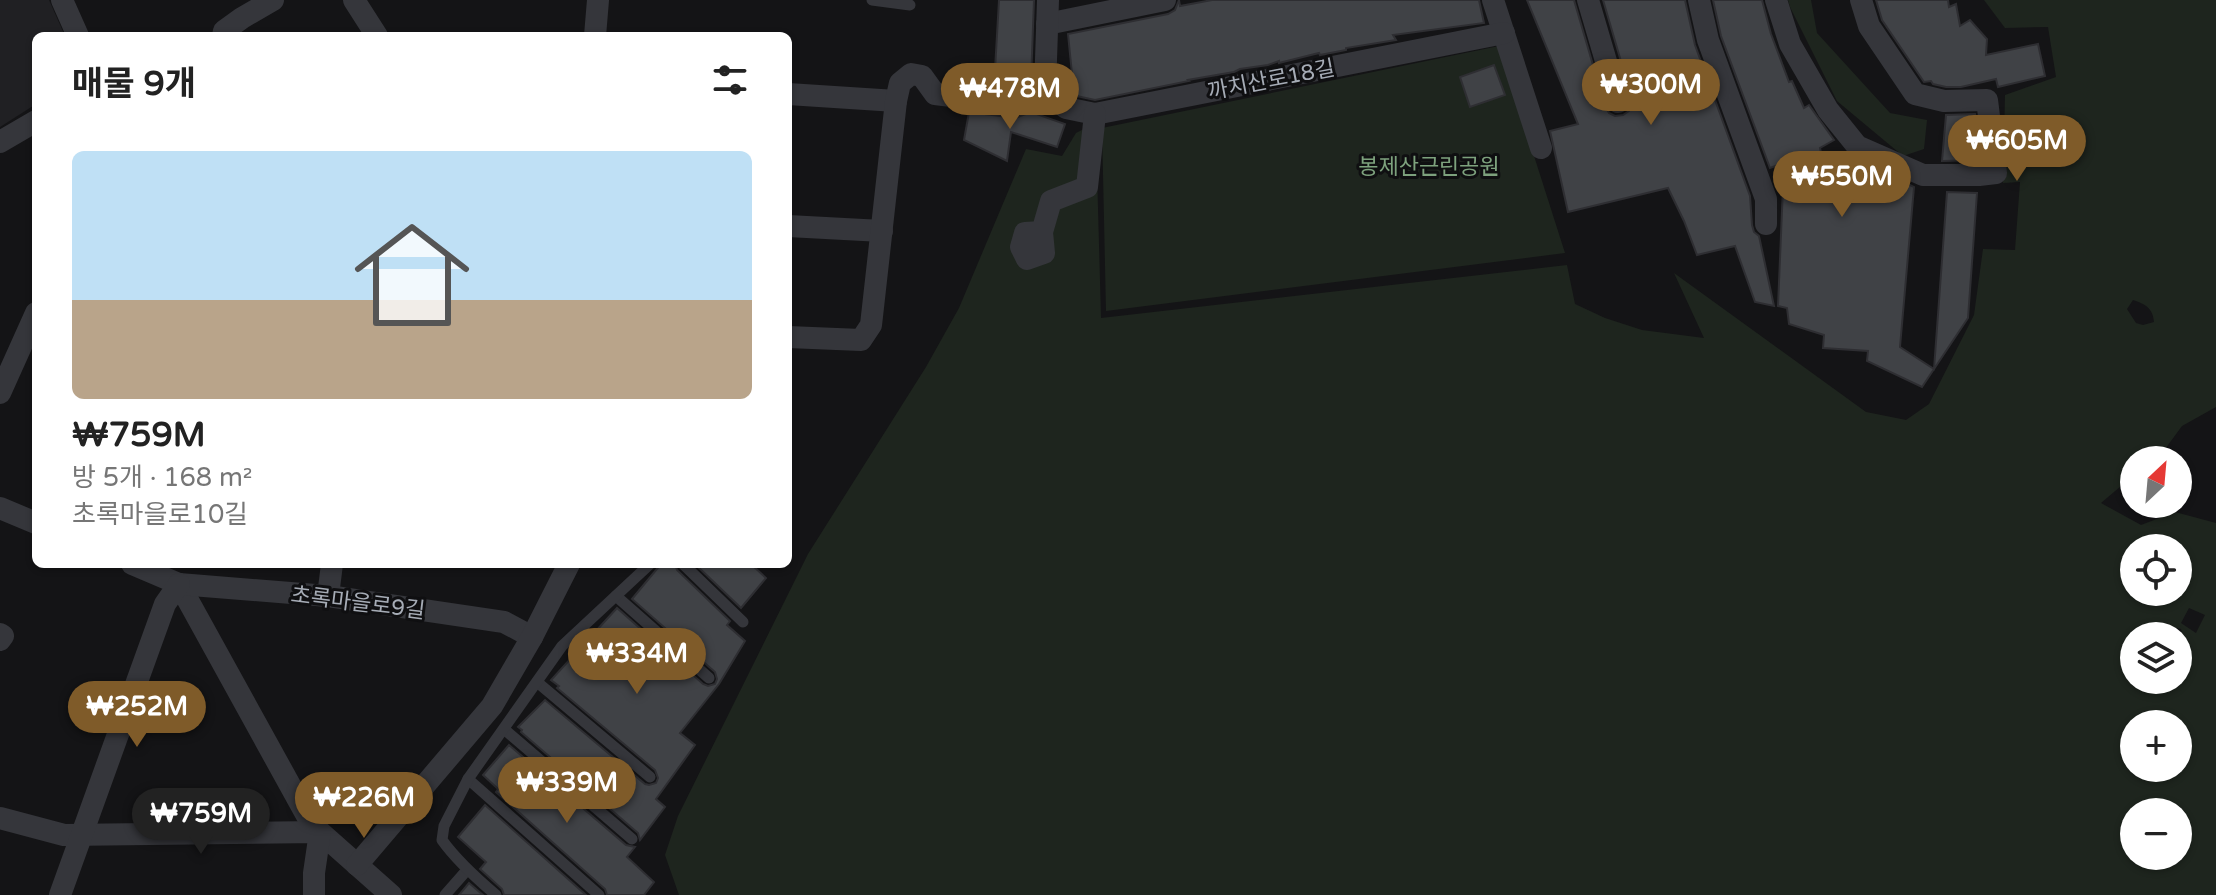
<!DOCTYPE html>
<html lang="ko">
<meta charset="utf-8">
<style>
:root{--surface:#fff;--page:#f6f6f6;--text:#222;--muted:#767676;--line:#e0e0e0;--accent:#7f5b29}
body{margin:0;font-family:"Varela Round","Noto Sans KR",sans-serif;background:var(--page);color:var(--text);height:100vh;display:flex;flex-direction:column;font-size:30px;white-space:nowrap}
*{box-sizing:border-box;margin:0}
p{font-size:26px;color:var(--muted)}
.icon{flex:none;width:44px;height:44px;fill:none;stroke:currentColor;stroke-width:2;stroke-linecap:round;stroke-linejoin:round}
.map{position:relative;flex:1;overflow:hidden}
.side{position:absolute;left:32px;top:32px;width:760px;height:536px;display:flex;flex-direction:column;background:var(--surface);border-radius:12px;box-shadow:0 2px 6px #0004}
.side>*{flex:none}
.needle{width:52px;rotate:26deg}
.fabs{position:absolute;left:2120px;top:446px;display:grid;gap:16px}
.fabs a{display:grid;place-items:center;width:72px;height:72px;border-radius:50%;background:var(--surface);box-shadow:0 2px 6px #0004;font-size:40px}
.price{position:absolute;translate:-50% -68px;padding:0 18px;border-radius:28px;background:var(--accent);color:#fff;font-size:26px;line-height:52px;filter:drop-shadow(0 2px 4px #0008)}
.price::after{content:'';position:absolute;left:50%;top:48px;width:24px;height:18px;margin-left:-12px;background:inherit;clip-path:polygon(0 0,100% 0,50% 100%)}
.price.on{background:#222;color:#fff}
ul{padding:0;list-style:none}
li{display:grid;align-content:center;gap:16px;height:424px;padding:0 40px}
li+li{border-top:2px solid var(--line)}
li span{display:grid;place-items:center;height:248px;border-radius:12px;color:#555}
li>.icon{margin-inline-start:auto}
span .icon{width:144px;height:144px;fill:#fffc;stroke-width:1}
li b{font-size:34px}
h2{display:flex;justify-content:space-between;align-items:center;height:96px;padding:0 40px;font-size:34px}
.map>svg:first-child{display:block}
.built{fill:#202023}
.green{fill:#1e251e;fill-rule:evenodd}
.building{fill:#404246;stroke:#2e2e32;stroke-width:2}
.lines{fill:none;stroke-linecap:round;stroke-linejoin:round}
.service{stroke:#35363b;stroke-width:11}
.minor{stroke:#35363b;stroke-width:22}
.labels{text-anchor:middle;stroke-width:6;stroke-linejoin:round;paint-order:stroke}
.street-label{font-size:22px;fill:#a6acb6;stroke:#0f0f11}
.park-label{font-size:22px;fill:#7da17d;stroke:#0f0f11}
</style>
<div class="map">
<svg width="2216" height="895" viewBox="0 0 2216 895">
<rect width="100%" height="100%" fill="#141416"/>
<path class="built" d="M 0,0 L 49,0 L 65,36 L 36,36 L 36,104 L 0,127 Z"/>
<g class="green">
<path d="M 1788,0 L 1811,0 L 1817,33 L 1890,113 L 1927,120 L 1924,149 L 1903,156 L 1837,101 L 1790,7 Z"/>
<path d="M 1984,0 L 2216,0 L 2216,407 L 2182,426 L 2157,460 L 2134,460 L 2134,481 L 2121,486 L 2101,503 L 2141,525 L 2175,512 L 2216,523 L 2216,895 L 679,895 L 665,855 L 678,816 L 808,554 L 926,367 L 959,308 L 1026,149 L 1062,156 L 1076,133 L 1084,129 L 1096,134 L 1101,318 L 1567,265 L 1575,304 L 1605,318 L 1642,330 L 1704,338 L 1674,273 L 1866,412 L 1906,420 L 1929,404 L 1974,315 L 1983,249 L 2015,250 L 2020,182 L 2003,183 L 2005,95 L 2056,77 L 2048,27 L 2005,28 ZM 2133,300 C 2145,304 2153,308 2154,322 L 2143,325 L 2136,323 L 2127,309 ZM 2168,544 L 2183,550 L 2185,561 L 2178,573 L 2178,592 L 2134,592 L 2134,548 L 2164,548 ZM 2189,608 L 2205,615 L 2196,633 L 2181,623 ZM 2155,624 L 2181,629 L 2183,637 L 2178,643 L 2178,680 L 2134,680 L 2134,636 L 2156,636 ZM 2134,724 L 2178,724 L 2178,768 L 2134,768 ZM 2134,812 L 2178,812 L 2178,856 L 2134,856 Z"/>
<path d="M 1499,46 L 1565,253 L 1106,311 L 1102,128 Z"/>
</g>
<g class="building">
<path d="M 999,0 L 1034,0 L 1031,81 L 1014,90 L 994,87 Z"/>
<path d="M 1179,0 L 1180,6 L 1212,0 L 1479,0 L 1484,23 L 1393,35 L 1396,40 L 1346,48 L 1346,50 L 1320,55 L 1319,53 L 1279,63 L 1279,61 L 1268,65 L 1240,69 L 1234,72 L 1188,80 L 1189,81 L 1095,100 L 1072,95 L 1066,89 L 1064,76 L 1072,74 L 1068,34 L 1168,14 L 1175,10 Z"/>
<path d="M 1527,0 L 1574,0 L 1605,106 L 1609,113 L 1615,116 L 1623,115 L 1629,111 L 1632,99 L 1603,0 L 1685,0 L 1695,45 L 1750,196 L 1752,225 L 1754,232 L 1759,236 L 1774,306 L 1755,302 L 1735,246 L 1697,255 L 1684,221 L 1668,188 L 1568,212 L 1550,131 L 1578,124 Z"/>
<path d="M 1713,0 L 1762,0 L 1771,34 L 1789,82 L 1792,81 L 1804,108 L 1809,105 L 1834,140 L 1820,148 L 1827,179 L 1871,174 L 1871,179 L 1908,184 L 1914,187 L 1900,347 L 1934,369 L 1947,192 L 1977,193 L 1968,318 L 1922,387 L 1867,361 L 1868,351 L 1823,348 L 1824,335 L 1789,324 L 1787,308 L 1778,306 L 1784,163 L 1770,168 L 1721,36 Z"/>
<path d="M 1876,0 L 1948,0 L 1949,7 L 1956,4 L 1960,26 L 1970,20 L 1987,39 L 1986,55 L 2038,44 L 2045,76 L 1998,87 L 1996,79 L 1961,87 L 1946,87 L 1933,84 L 1931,81 L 1924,82 L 1882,20 Z"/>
<path d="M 1494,65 L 1505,95 L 1470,107 L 1460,77 Z"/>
<path d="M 969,112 L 1015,118 L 1031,112 L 1065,124 L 1057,147 L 1011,132 L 1007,161 L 964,140 Z"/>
<path d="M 1975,114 L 1980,160 L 1942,161 L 1946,115 Z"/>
<path d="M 661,564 L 675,564 L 677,570 L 730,621 L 727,625 L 745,641 L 719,684 L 680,733 L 695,745 L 656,799 L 665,807 L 640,840 L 638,833 L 521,732 L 522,730 L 518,727 L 545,700 L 645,784 L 649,785 L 656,783 L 658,778 L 655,770 L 557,688 L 559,686 L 551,680 L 617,608 L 703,684 L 708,686 L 715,684 L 717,679 L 715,672 L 632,599 Z"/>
<path d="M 695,564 L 751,564 L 766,578 L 741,608 Z"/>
<path d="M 509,745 L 626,845 L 635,847 L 627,857 L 654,882 L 644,895 L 607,895 L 605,889 L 496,792 L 498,789 L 483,775 Z"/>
<path d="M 485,805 L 586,895 L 504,895 L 502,889 L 480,869 L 486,862 L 458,837 Z"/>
<path d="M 469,883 L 483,895 L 459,895 Z"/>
</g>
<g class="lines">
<g class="service">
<path d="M 872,0 L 910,5"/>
<path d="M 683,564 L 743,622"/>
<path d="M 616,596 L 709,678"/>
<path d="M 537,682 L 650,777"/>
<path d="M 504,729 L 632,839"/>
<path d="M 468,779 L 599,895"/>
<path d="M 445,895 L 467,870"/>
<path d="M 496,895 C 476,878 457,861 442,840 L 444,826 L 468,779 L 562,646 L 650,564"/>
</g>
<g class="minor">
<path d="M 62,0 L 78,36"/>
<path d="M 354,0 L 377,36"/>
<path d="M 1493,0 L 1541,148"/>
<path d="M 1588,0 L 1618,102"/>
<path d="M 1699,0 L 1708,40 L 1766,199 L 1766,224"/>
<path d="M 1776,0 L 1790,44 L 1828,110 L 1857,146 L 1923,175 L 1979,175 L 1996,173 L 1987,100 L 1944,101 L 1915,94 L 1869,26 L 1861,0"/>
<path d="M 1047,24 L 1165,0"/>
<path d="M 223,36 L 224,31 L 242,18 L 273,0"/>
<path d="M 595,36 L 598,0"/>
<path d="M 1045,90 L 1066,108 L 1095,114 L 1504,33"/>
<path d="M 1045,90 L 1048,0"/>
<path d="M 788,94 L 896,101"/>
<path d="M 0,142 L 36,121"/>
<path d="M 788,226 L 882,231"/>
<path d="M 1042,232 L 1044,253 L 1027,259 L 1021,247 L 1025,233 L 1042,232 L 1051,201 L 1087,187 L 1095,114"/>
<path d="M 788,337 L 861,340 L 871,325 L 896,101 L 900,83 L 911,74 L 922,76 L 935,94 L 1017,104 L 1045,90"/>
<path d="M 0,393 L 36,313"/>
<path d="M 0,508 L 36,523"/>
<path d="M 132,564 L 179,584 L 307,816 L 320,832 L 391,895"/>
<path d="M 179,584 L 328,596 L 504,622 L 532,637"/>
<path d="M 328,596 L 332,564"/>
<path d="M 0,634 L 3,636 L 0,640"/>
<path d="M 0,818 L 64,835 L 320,832 L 314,873 L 314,895"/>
<path d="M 357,865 L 492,706 L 532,637 L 569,564"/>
<path d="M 60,895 L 165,604 L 179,584"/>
</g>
</g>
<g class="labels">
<g class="street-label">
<text transform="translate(1271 79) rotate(-11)" y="8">까치산로18길</text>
<text transform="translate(358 602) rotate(7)" y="8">초록마을로9길</text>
</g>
<g class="park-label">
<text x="1429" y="174">봉제산근린공원</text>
</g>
</g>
</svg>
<div class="fabs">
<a><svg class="needle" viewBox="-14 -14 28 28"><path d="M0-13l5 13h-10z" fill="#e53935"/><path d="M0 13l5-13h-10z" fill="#767676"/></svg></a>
<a><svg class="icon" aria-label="locate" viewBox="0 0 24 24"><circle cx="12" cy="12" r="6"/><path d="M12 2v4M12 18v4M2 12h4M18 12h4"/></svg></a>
<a><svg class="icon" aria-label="layers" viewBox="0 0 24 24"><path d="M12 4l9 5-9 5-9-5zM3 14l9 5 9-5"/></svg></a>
<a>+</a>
<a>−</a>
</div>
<b class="price" style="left:1651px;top:127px">₩300M</b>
<b class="price" style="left:1010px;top:131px">₩478M</b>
<b class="price" style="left:2017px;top:183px">₩605M</b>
<b class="price" style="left:1842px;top:219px">₩550M</b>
<b class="price" style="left:637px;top:696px">₩334M</b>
<b class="price" style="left:137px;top:749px">₩252M</b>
<b class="price" style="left:567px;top:825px">₩339M</b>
<b class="price" style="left:364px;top:840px">₩226M</b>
<b class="price on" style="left:201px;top:856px">₩759M</b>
<section class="side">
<h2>매물 9개<svg class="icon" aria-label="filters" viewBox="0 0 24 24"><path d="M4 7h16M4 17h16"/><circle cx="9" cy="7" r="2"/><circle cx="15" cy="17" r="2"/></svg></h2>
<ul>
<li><span style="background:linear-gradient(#bfe0f5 60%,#b9a48a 0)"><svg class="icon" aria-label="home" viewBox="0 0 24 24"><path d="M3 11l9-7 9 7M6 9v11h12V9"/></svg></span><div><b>₩759M</b><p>방 5개 · 168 m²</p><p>초록마을로10길</p></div></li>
</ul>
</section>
</div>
